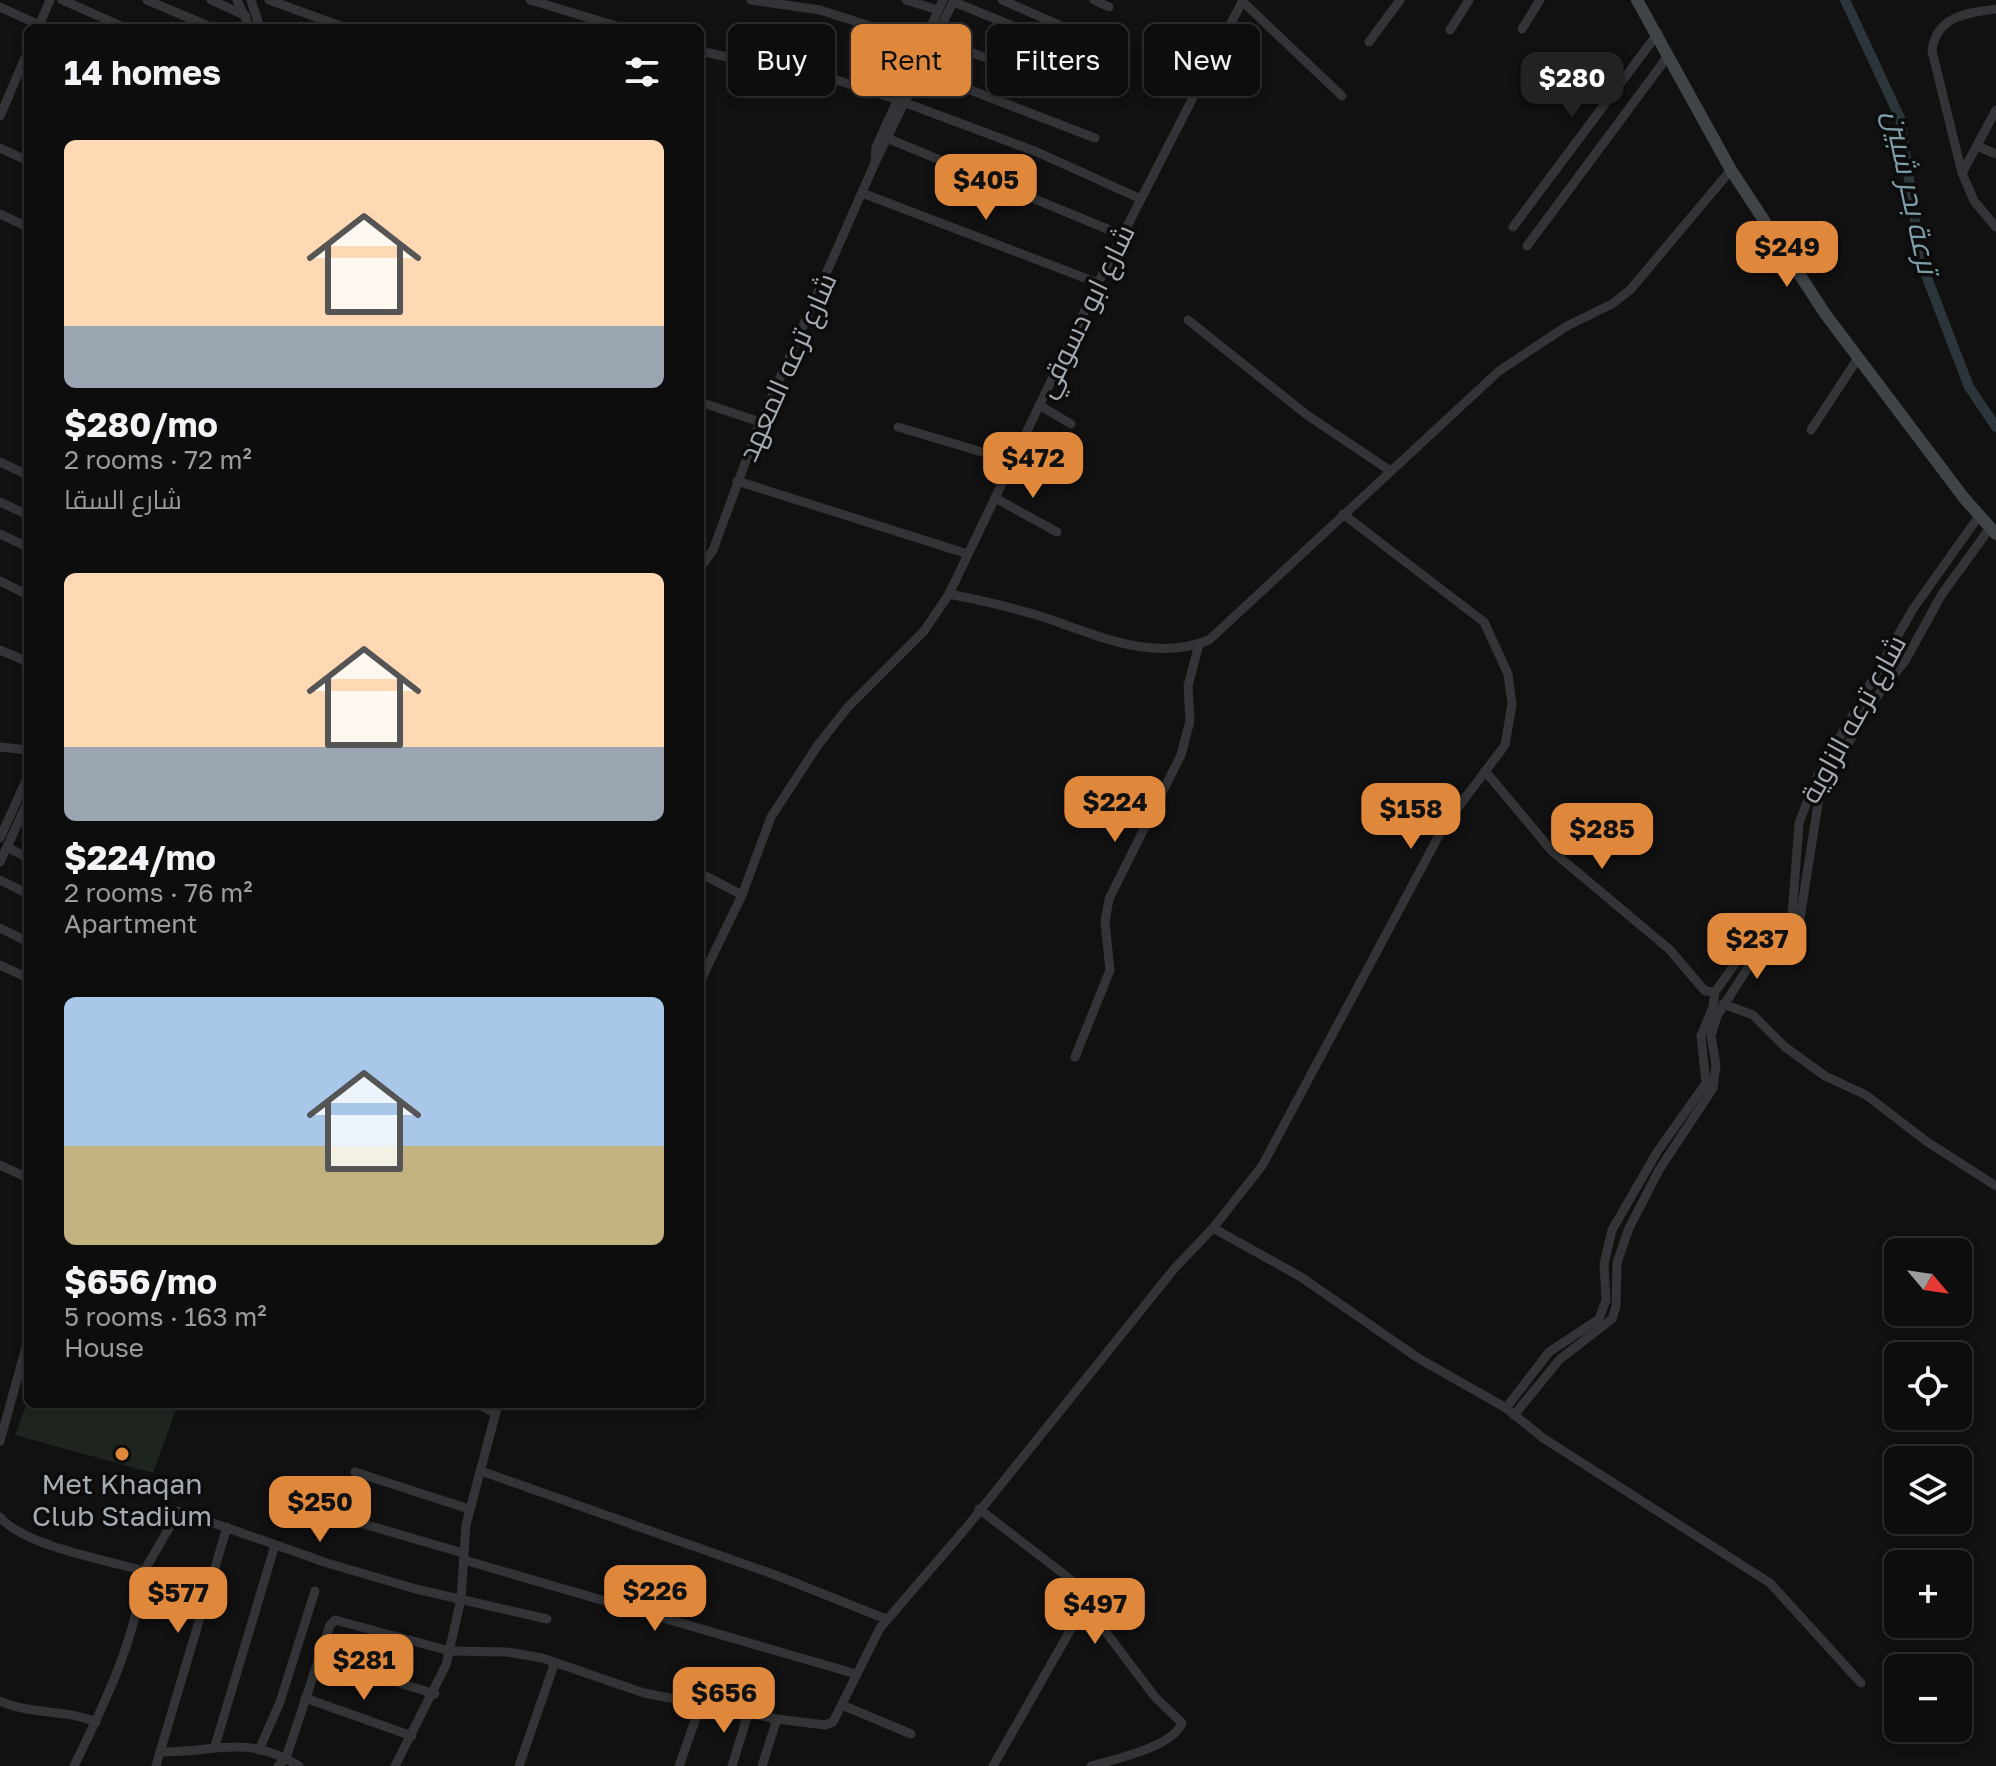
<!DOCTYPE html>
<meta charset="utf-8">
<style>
:root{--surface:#0d0d0e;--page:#161617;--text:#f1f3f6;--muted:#9a9c9e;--line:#2d2d2e;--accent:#df883c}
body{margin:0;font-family:"Golos Text",Cairo,sans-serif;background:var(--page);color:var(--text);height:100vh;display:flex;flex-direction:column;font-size:30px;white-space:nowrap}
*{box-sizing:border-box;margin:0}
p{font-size:26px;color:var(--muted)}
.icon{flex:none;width:44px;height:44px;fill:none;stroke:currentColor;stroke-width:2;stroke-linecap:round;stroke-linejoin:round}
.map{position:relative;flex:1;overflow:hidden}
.panel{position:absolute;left:24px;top:24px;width:680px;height:1384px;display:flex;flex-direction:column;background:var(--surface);border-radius:12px;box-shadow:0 4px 12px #0003,0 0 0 2px var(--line)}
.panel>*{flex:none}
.guide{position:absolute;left:728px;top:24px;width:760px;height:72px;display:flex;gap:16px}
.needle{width:52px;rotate:119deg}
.buttons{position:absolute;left:1884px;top:1238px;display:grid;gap:16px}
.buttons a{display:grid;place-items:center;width:88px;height:88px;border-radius:12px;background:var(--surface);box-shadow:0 4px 12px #0003,0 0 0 2px var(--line);font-size:40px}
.price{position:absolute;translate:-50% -68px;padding:0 18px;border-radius:16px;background:var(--accent);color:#111;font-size:26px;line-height:52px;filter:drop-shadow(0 2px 4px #0008)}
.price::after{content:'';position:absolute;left:50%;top:48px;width:24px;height:18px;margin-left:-12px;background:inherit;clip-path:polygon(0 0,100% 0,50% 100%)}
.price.selected{background:#222;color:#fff}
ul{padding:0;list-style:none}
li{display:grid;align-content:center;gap:16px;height:424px;padding:0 40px}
li span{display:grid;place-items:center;height:248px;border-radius:12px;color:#555}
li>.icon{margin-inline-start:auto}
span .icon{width:144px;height:144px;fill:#fffc;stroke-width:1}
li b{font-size:34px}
h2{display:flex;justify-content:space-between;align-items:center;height:96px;padding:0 40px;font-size:34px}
.pill{padding:0 28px;border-radius:12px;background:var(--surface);box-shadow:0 4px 12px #0003,0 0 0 2px var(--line);font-size:28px;line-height:72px}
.pill.selected{background:var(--accent);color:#111}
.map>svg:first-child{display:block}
.green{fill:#1e251e}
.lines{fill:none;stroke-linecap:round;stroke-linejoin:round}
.canal{stroke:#2c363a;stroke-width:10}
.street{stroke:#333437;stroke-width:9}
.secondary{stroke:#414447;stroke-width:12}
.poi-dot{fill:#df883c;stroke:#0c0c0d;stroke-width:3}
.labels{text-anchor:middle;stroke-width:7;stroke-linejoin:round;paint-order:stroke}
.street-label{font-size:28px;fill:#a4abb2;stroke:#0c0c0d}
.poi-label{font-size:28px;fill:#a4abb2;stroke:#0c0c0d}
.water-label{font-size:30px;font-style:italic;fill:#7e9eaa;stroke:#0c0c0d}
</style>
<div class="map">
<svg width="1996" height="1766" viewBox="0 0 1996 1766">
<rect width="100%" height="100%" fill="#111112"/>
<path class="green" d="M 28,1401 L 28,1404 L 178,1404 L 153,1473 L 15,1435 Z"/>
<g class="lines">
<path class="canal" d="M 1845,0 L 1900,118 L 1921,262 L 1969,387 L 1996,427"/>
<g class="street">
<path d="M 62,0 L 126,28"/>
<path d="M 147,0 L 213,28"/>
<path d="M 211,0 L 246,16"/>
<path d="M 237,0 L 250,28"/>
<path d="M 251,0 L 260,28"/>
<path d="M 269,0 L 346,28"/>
<path d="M 530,0 L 623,28"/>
<path d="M 751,0 L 820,10 L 923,43"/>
<path d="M 906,0 L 938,10"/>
<path d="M 1002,0 L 1073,31"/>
<path d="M 1094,0 L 1109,7"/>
<path d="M 1242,1 L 1342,96"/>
<path d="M 954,2 L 1064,47"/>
<path d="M 0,7 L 46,28"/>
<path d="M 1996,9 C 1967,13 1936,16 1932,51 L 1962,173 L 1974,201 L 1996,227"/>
<path d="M 38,28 L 50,0"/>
<path d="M 1522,29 L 1540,0"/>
<path d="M 1450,30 L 1469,0"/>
<path d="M 936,40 L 1051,81"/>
<path d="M 1369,42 L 1400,0"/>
<path d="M 700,51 L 736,59 L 785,63 L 898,100 L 1037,152 L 1141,199"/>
<path d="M 921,71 L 1095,138"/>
<path d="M 0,116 L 28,51"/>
<path d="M 889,139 L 1122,235"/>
<path d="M 1977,146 L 1996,154"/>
<path d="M 0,148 L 28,161"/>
<path d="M 875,162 L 876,147 L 943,0"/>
<path d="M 1962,173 L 1996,110"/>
<path d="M 862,193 L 1098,283"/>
<path d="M 0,214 L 28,227"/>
<path d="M 1513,227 L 1658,33"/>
<path d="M 1527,246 L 1668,56"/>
<path d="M 1188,320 L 1307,415 L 1389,470"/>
<path d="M 700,402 L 760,422"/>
<path d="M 1039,405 L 1071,424"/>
<path d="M 898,427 L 1012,461"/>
<path d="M 1811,430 L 1858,358"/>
<path d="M 0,462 L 28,475"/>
<path d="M 737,481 L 968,554"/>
<path d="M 995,498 L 1057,532"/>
<path d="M 0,502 L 28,515"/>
<path d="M 0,534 L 28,547"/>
<path d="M 700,568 L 713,550 L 758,428 L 874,165 L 954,0"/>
<path d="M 0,581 L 28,595"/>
<path d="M 949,594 C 980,600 1010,607 1040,616 C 1095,634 1151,663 1209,640 L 1499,371 L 1567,326 L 1612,304 L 1630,290 L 1731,170"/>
<path d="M 0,650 L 28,662"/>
<path d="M 0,747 L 28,750"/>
<path d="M 1485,771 L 1552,851 L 1669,949 L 1705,991 L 1715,992"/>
<path d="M 0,838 L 28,776"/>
<path d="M 7,847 L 28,858"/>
<path d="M 0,862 L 28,801"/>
<path d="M 700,873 L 742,895"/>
<path d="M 0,880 L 28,894"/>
<path d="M 0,928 L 28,942"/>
<path d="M 0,965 L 28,978"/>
<path d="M 700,982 L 742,895 L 771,817 L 818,745 L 848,707 L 924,631 L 949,594 L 1098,283 L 1243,0"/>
<path d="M 1723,1004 L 1753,1015 L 1785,1047 L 1825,1076 L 1866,1095 L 1926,1141 L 1996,1186"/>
<path d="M 1075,1057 L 1110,970 L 1105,922 L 1109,899 L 1181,755 L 1190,721 L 1188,686 L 1199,644"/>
<path d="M 0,1165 L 28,1178"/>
<path d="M 1213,1228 L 1262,1166 L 1444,826 L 1505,745 L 1512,704 L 1508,674 L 1484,622 L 1343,514"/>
<path d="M 477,1404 L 495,1413"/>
<path d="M 1506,1408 L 1549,1352 L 1599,1319 L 1606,1300 L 1604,1264 L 1612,1230 L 1657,1152 L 1706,1083 L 1701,1036 L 1713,1007 L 1715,992 L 1742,954 L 1781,931 L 1792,916 L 1799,823 L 1816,779 L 1913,609 L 1979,516"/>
<path d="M 1514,1415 L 1560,1359 L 1612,1319 L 1616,1306 L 1617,1263 L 1629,1228 L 1659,1170 L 1713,1088 L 1716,1065 L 1711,1036 L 1717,1016 L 1751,963 L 1785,939 L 1800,918 L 1819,798 L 1867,709 L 1905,661 L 1942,594 L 1990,528"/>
<path d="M 0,1441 L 28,1340"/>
<path d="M 481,1471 L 778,1576 L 886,1619"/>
<path d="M 355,1472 L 469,1509"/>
<path d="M 979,1509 L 1078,1585 L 1102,1627 L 1155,1697 L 1182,1723 C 1173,1747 1115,1759 1091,1766"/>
<path d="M 329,1514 L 463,1553"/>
<path d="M 0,1517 C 24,1546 107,1560 144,1571 C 135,1641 105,1703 74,1766"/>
<path d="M 464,1560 L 856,1674"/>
<path d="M 144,1571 L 179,1511 L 327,1563 L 416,1589 L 547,1619"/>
<path d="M 320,1658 L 435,1694"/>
<path d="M 305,1698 L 412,1736"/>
<path d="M 0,1701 C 31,1715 65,1709 96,1722"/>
<path d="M 842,1705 L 911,1734"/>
<path d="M 215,1746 L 275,1545"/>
<path d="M 259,1750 L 280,1702 L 315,1591"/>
<path d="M 160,1752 L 227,1527"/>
<path d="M 156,1766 L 160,1752 C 214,1753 246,1733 299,1766"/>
<path d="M 278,1766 L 286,1758 L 330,1625 L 335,1620 L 450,1651 L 507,1652 L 542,1658 L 644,1693 L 777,1719 L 825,1725 L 833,1722 L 880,1628 L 966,1528 L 1174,1269 L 1213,1228 L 1301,1277 L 1418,1358 L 1506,1408 L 1543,1438 L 1770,1583 L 1861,1683"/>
<path d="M 395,1766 L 446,1665 L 461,1599 L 466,1525 L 498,1404"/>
<path d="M 519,1766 L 555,1662"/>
<path d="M 679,1766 L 701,1704"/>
<path d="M 732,1766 L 748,1714"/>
<path d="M 762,1766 L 777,1719"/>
<path d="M 993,1766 L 1088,1599"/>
</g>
<path class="secondary" d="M 1637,0 L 1731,170 L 1826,315 L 1964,498 L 1996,534"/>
</g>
<circle class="poi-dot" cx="122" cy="1454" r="8"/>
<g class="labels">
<g class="street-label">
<text transform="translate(1085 311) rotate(-64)" y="10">شارع ابو دسوقي</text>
<text transform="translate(787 367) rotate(-66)" y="10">شارع ترعه المعهد</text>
<text transform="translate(1853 719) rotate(-61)" y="10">شارع ترعه الزاوية</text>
</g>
<g class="poi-label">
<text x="122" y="1494">Met Khaqan<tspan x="122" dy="32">Club Stadium</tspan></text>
</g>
<g class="water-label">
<text transform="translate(1911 192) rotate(78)" y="10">ترعة بحر شبين</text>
</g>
</g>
</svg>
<div class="buttons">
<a><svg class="needle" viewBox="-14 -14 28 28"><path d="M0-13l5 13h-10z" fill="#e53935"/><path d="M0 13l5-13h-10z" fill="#9a9c9e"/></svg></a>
<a><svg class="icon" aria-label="locate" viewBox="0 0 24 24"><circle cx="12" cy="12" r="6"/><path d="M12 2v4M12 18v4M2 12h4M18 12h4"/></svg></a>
<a><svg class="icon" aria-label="layers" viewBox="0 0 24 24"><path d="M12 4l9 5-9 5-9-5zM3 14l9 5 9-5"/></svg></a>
<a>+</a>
<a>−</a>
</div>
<b class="price selected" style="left:1572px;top:120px">$280</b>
<b class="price" style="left:986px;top:222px">$405</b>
<b class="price" style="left:1787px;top:289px">$249</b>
<b class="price" style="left:1033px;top:500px">$472</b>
<b class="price" style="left:1115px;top:844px">$224</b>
<b class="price" style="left:1411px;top:851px">$158</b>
<b class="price" style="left:1602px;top:871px">$285</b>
<b class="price" style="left:1757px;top:981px">$237</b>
<b class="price" style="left:320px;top:1544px">$250</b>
<b class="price" style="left:655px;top:1633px">$226</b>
<b class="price" style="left:178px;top:1635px">$577</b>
<b class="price" style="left:1095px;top:1646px">$497</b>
<b class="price" style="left:364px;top:1702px">$281</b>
<b class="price" style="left:724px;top:1735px">$656</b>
<div class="guide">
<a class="pill">Buy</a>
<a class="pill selected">Rent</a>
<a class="pill">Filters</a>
<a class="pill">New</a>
</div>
<section class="panel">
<h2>14 homes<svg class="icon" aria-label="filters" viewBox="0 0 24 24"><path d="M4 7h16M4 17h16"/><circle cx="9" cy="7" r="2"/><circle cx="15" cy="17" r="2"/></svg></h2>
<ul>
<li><span style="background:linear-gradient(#ffd9b3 75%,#9aa5b1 0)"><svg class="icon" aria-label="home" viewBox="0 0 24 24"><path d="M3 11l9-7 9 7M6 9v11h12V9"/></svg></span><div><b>$280/mo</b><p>2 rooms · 72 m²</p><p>شارع السقا</p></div></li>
<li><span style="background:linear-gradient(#ffd9b3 70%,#9aa5b1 0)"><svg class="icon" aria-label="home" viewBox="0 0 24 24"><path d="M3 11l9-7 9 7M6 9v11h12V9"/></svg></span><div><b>$224/mo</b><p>2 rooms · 76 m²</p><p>Apartment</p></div></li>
<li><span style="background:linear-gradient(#a9c7e8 60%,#c2b280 0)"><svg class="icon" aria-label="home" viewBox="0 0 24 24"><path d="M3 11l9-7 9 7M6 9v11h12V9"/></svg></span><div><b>$656/mo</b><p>5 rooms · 163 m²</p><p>House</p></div></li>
</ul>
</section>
</div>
